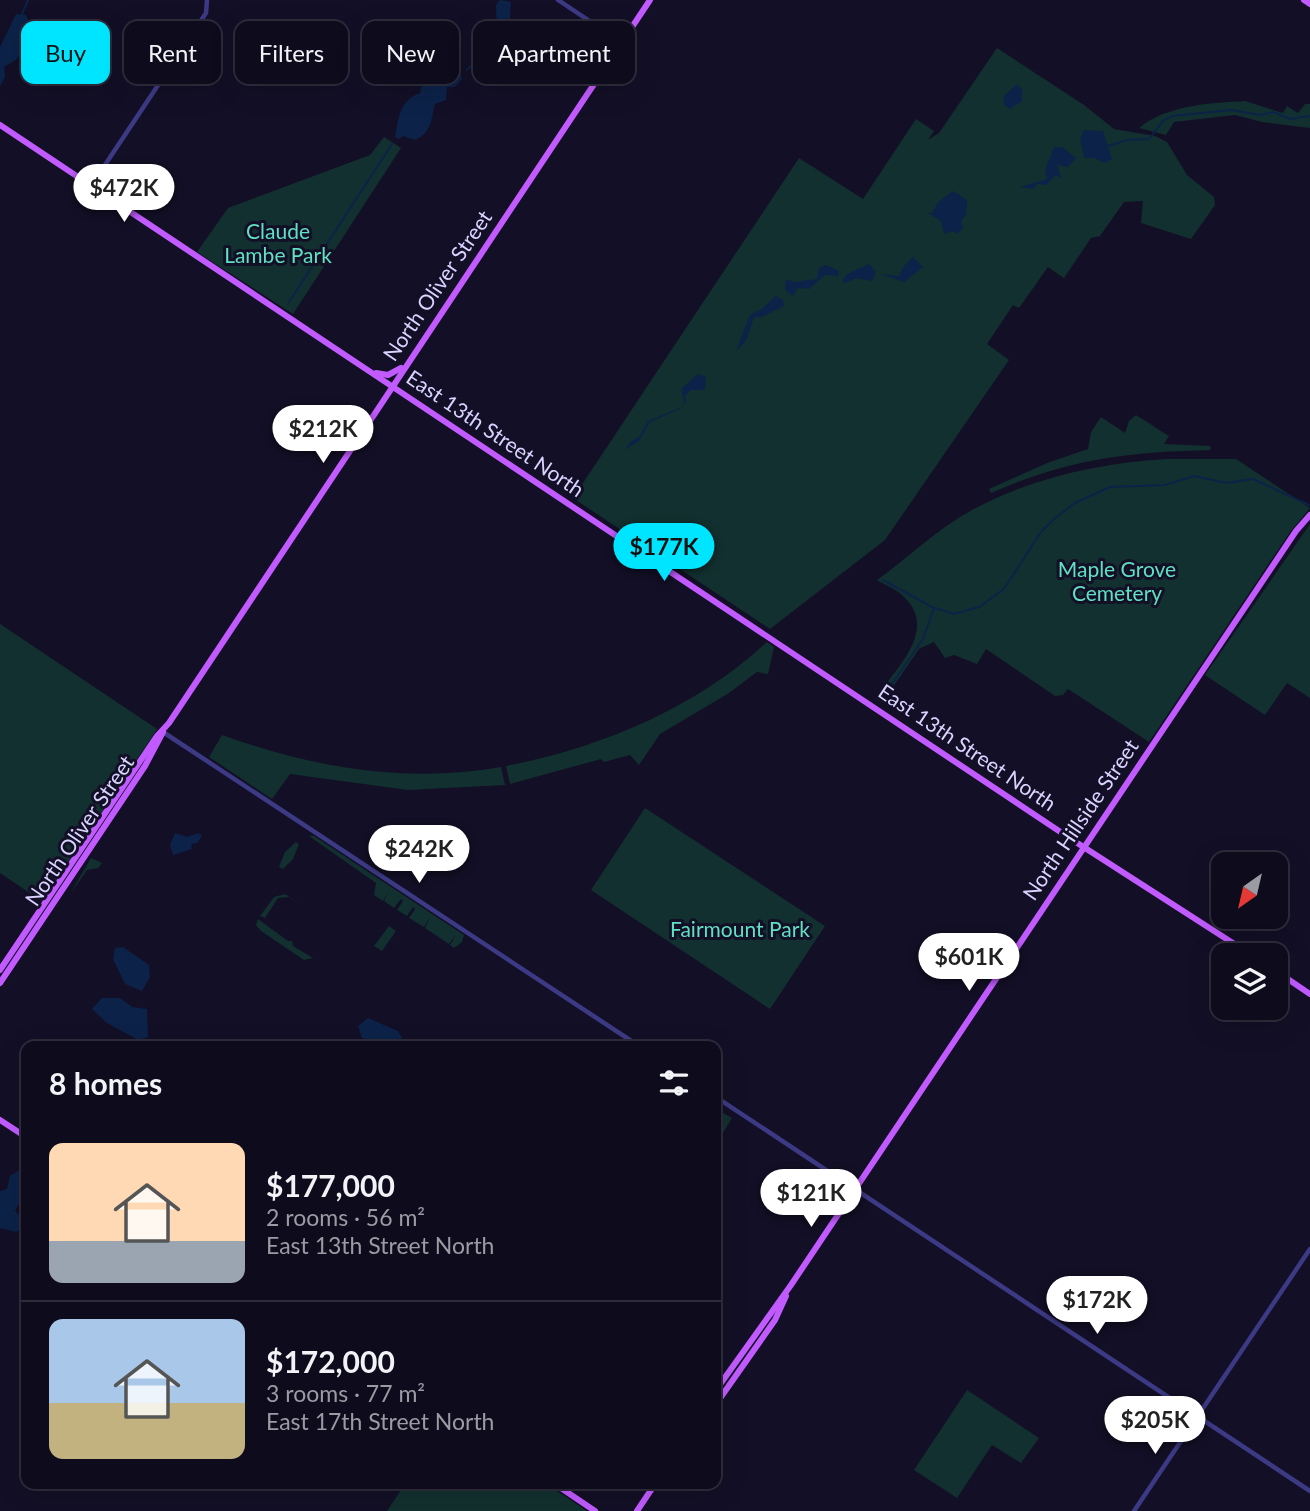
<!DOCTYPE html>
<meta charset="utf-8">
<style>
:root{--surface:#0e0b1c;--page:#1c1929;--text:#f1f3f6;--muted:#9b9ba3;--line:#2e2b3b;--accent:#00e5ff}
body{margin:0;font-family:Lato,sans-serif;background:var(--page);color:var(--text);height:100vh;display:flex;flex-direction:column;font-size:26px;white-space:nowrap}
*{box-sizing:border-box;margin:0}
p{font-size:23px;color:var(--muted)}
.icon{flex:none;width:38px;height:38px;fill:none;stroke:currentColor;stroke-width:2;stroke-linecap:round;stroke-linejoin:round}
.map{position:relative;flex:1;overflow:hidden}
.sheet{position:absolute;left:21px;top:1041px;width:700px;height:448px;display:flex;flex-direction:column;background:var(--surface);border-radius:14px;box-shadow:0 7px 28px #0002,0 0 0 2px var(--line)}
.sheet>*{flex:none}
.guide{position:absolute;left:21px;top:21px;width:700px;height:63px;display:flex;gap:14px}
.needle{width:46px;rotate:214deg}
.tools{position:absolute;left:1211px;top:852px;display:grid;gap:14px}
.tools a{display:grid;place-items:center;width:77px;height:77px;border-radius:14px;background:var(--surface);box-shadow:0 7px 28px #0002,0 0 0 2px var(--line);font-size:35px}
.price{position:absolute;translate:-50% -60px;padding:0 16px;border-radius:24px;background:#fff;color:#222;font-size:23px;line-height:46px;filter:drop-shadow(0 2px 4px #0008)}
.price::after{content:'';position:absolute;left:50%;top:42px;width:21px;height:16px;margin-left:-10px;background:inherit;clip-path:polygon(0 0,100% 0,50% 100%)}
.price.active{background:var(--accent);color:#111}
ul{padding:0;list-style:none}
li{display:flex;align-items:center;gap:21px;height:175px;padding:0 28px}
li+li{border-top:2px solid var(--line)}
li span{display:grid;place-items:center;flex:none;width:196px;height:140px;border-radius:14px;color:#555}
li>.icon{margin-inline-start:auto}
span .icon{width:84px;height:84px;fill:#fffc;stroke-width:1}
li b{font-size:30px}
h2{display:flex;justify-content:space-between;align-items:center;height:84px;padding:0 28px;font-size:30px}
.chip{padding:0 24px;border-radius:14px;background:var(--surface);box-shadow:0 7px 28px #0002,0 0 0 2px var(--line);font-size:24px;line-height:63px}
.chip.active{background:var(--accent);color:#111}
.map>svg:first-child{display:block}
.green{fill:#12302f}
.water{fill:#0c2248}
.lines{fill:none;stroke-linecap:round;stroke-linejoin:round}
.stream{stroke:#0c2248;stroke-width:2}
.minor{stroke:#3d3a85;stroke-width:4.5}
.major{stroke:#c25bff;stroke-width:6}
.labels{text-anchor:middle;stroke-width:6;stroke-linejoin:round;paint-order:stroke}
.park-label{font-size:21px;fill:#5fe0c0;stroke:#130f26}
.street-label{font-size:21px;fill:#d9d4ff;stroke:#130f26}
</style>
<div class="map">
<svg width="1310" height="1511" viewBox="0 0 1310 1511">
<rect width="100%" height="100%" fill="#130f26"/>
<g class="green">
<path d="M 997,48 L 1084,105 L 1114,129 L 1155,136 L 1167,142 L 1187,175 L 1214,197 L 1215,205 L 1191,239 L 1141,223 L 1143,201 L 1124,202 L 1100,236 L 1091,238 L 1064,278 L 1048,267 L 1019,308 L 1013,305 L 987,344 L 1009,360 L 885,540 L 770,629 L 573,498 L 799,158 L 863,199 L 916,119 L 934,131 L 928,140 L 939,133 Z"/>
<path d="M 1245,101 L 1283,113 L 1287,106 L 1298,113 L 1305,104 L 1310,104 L 1310,128 L 1262,122 L 1235,115 L 1174,122 L 1166,135 L 1139,128 C 1166,105 1211,103 1245,101 Z"/>
<path d="M 384,137 L 401,148 L 293,314 L 197,252 L 228,208 L 370,155 Z"/>
<path d="M 1136,415 L 1169,436 L 1164,444 L 1210,446 L 1211,450 C 1127,452 1069,459 991,493 L 989,489 L 1047,463 L 1088,449 L 1091,432 L 1101,417 L 1125,433 L 1129,421 Z"/>
<path d="M 1166,459 L 1236,459 L 1310,508 L 1290,532 L 1149,742 L 1068,689 L 1063,695 L 1055,696 L 986,649 L 977,664 L 954,655 L 945,658 L 934,642 L 919,649 L 882,703 L 875,698 C 895,670 938,631 905,598 C 898,590 885,585 877,580 C 909,557 937,529 972,510 C 1031,478 1099,463 1166,459 Z"/>
<path d="M 1310,524 L 1310,698 L 1287,683 L 1265,715 L 1205,675 Z"/>
<path d="M 0,624 L 157,729 L 43,902 L 0,873 Z"/>
<path d="M 767,642 L 774,647 L 768,674 L 757,672 L 729,693 L 660,734 L 639,765 L 630,755 L 604,762 L 601,759 L 510,784 L 506,766 C 600,748 696,708 767,642 Z"/>
<path d="M 222,735 C 311,767 406,784 501,767 L 505,785 L 408,790 L 290,774 L 272,799 L 209,757 Z"/>
<path d="M 645,808 L 825,926 L 770,1009 L 591,890 Z"/>
<path d="M 309,836 L 314,836 L 464,935 L 462,942 L 454,948 L 450,945 L 456,935 L 449,944 L 425,928 L 430,918 L 424,927 L 409,918 L 415,909 L 413,907 L 407,916 L 397,910 L 403,901 L 401,899 L 394,908 L 384,901 L 389,891 L 383,901 L 374,895 L 376,883 Z"/>
<path d="M 296,842 L 299,844 L 293,859 L 283,869 L 279,867 L 285,852 Z"/>
<path d="M 91,858 L 102,863 L 98,868 L 87,870 L 70,894 Z"/>
<path d="M 285,894 L 309,910 L 289,897 L 278,898 L 265,918 L 260,916 L 274,897 Z"/>
<path d="M 258,919 L 288,941 L 292,941 L 293,946 L 313,958 L 304,960 L 261,931 L 256,925 Z"/>
<path d="M 389,926 L 396,931 L 382,951 L 374,946 Z"/>
<path d="M 716,1109 L 732,1118 L 723,1133 L 716,1130 Z"/>
<path d="M 967,1390 L 1039,1438 L 1021,1463 L 992,1445 L 957,1498 L 914,1470 Z"/>
<path d="M 405,1484 L 547,1484 L 587,1511 L 387,1511 Z"/>
</g>
<g class="water">
<path d="M 500,0 L 511,2 C 510,12 510,33 507,40 L 502,42 L 497,37 L 496,5 Z"/>
<path d="M 16,14 L 26,15 L 33,31 L 17,59 L 4,67 L 5,77 L 0,86 L 0,47 Z"/>
<path d="M 444,69 L 461,74 L 462,79 L 455,87 L 447,87 L 446,100 L 435,104 C 431,119 432,133 415,140 L 403,136 L 399,139 L 395,137 C 399,117 399,101 420,93 L 423,78 Z"/>
<path d="M 1017,84 L 1022,89 L 1022,101 L 1010,109 L 1003,104 L 1004,96 Z"/>
<path d="M 1084,130 L 1103,131 L 1112,159 L 1104,163 L 1095,158 L 1084,158 L 1080,138 Z"/>
<path d="M 1054,147 L 1062,147 L 1076,158 L 1068,167 L 1057,165 L 1062,179 L 1056,175 L 1046,185 L 1038,184 L 1033,189 L 1020,187 L 1047,179 L 1045,170 Z"/>
<path d="M 953,191 L 967,200 L 966,215 L 961,221 L 963,229 L 957,234 L 953,231 L 944,234 L 941,221 L 928,213 L 932,213 L 938,202 Z"/>
<path d="M 913,257 L 923,267 L 904,282 L 881,274 L 899,276 L 903,267 Z"/>
<path d="M 869,264 L 876,272 L 872,281 L 856,278 L 846,283 L 842,281 L 847,274 Z"/>
<path d="M 826,265 L 839,271 L 838,276 L 825,275 L 809,289 L 798,288 L 793,296 L 785,290 L 786,279 L 795,282 L 817,279 L 819,268 Z"/>
<path d="M 776,296 L 783,300 L 784,306 L 762,317 L 754,317 L 746,341 L 736,351 L 750,315 L 763,308 Z"/>
<path d="M 698,374 L 706,377 L 705,390 L 691,390 L 685,396 L 686,401 L 680,409 L 650,422 L 639,441 L 625,450 L 630,442 L 639,437 L 648,421 L 682,407 L 684,401 L 681,389 Z"/>
<path d="M 175,833 L 187,837 L 198,833 L 202,836 L 197,843 L 191,844 L 192,849 L 173,855 L 170,845 Z"/>
<path d="M 123,947 L 149,965 L 150,977 L 142,991 L 125,984 L 113,959 L 115,948 Z"/>
<path d="M 102,998 L 120,998 L 132,1007 L 147,1009 L 148,1037 L 138,1040 L 107,1023 L 92,1009 Z"/>
<path d="M 368,1018 L 398,1031 L 403,1040 L 396,1046 L 380,1046 L 362,1038 L 358,1026 Z"/>
<path d="M 21,1169 L 26,1173 L 26,1189 L 15,1211 L 26,1221 L 26,1227 L 16,1232 L 0,1228 L 0,1191 L 7,1189 L 10,1176 Z"/>
</g>
<g class="lines">
<g class="stream">
<path d="M 22,14 L 28,0"/>
<path d="M 467,70 L 498,38"/>
<path d="M 1109,146 L 1126,140 L 1149,139 L 1163,121 L 1172,116 L 1232,110 L 1260,115 L 1273,112 L 1290,119 L 1310,116"/>
<path d="M 289,302 L 392,144"/>
<path d="M 883,580 L 932,607 L 954,614 L 979,607 L 1004,589 L 1041,532 L 1054,519 L 1075,503 L 1110,487 L 1165,485 L 1194,476 L 1226,483 L 1253,479 L 1309,505"/>
<path d="M 881,700 L 923,639 L 934,608"/>
</g>
<g class="minor">
<path d="M 558,0 L 621,42"/>
<path d="M 91,186 L 206,13 L 207,0"/>
<path d="M 163,732 L 639,1046"/>
<path d="M 716,1097 L 1310,1491"/>
<path d="M 1134,1511 L 1310,1249"/>
</g>
<g class="major">
<path d="M 1304,0 L 1310,4"/>
<path d="M 0,125 L 1068,837 L 1253,956"/>
<path d="M 376,373 L 388,375 L 401,368"/>
<path d="M 0,970 L 157,736 L 169,723 L 650,0"/>
<path d="M 1276,971 L 1310,994"/>
<path d="M 0,983 L 145,766 L 163,732"/>
<path d="M 0,1120 L 26,1137"/>
<path d="M 716,1390 L 791,1285 L 1296,531 L 1310,515"/>
<path d="M 716,1404 L 775,1320 L 786,1296"/>
<path d="M 555,1484 L 595,1511"/>
<path d="M 637,1511 L 655,1484"/>
</g>
</g>
<g class="labels">
<g class="park-label">
<text x="278" y="239">Claude<tspan x="278" dy="24">Lambe Park</tspan></text>
<text x="1117" y="577">Maple Grove<tspan x="1117" dy="24">Cemetery</tspan></text>
<text x="740" y="937">Fairmount Park</text>
</g>
<g class="street-label">
<text transform="translate(438 286) rotate(-56)" y="7">North Oliver Street</text>
<text transform="translate(495 434) rotate(34)" y="7">East 13th Street North</text>
<text transform="translate(967 748) rotate(34)" y="7">East 13th Street North</text>
<text transform="translate(1081 820) rotate(-56)" y="7">North Hillside Street</text>
<text transform="translate(80 831) rotate(-56)" y="7">North Oliver Street</text>
</g>
</g>
</svg>
<div class="tools">
<a><svg class="needle" viewBox="-14 -14 28 28"><path d="M0-13l5 13h-10z" fill="#e53935"/><path d="M0 13l5-13h-10z" fill="#9b9ba3"/></svg></a>
<a><svg class="icon" aria-label="layers" viewBox="0 0 24 24"><path d="M12 4l9 5-9 5-9-5zM3 14l9 5 9-5"/></svg></a>
</div>
<b class="price" style="left:124px;top:224px">$472K</b>
<b class="price" style="left:323px;top:465px">$212K</b>
<b class="price active" style="left:664px;top:583px">$177K</b>
<b class="price" style="left:419px;top:885px">$242K</b>
<b class="price" style="left:969px;top:993px">$601K</b>
<b class="price" style="left:811px;top:1229px">$121K</b>
<b class="price" style="left:1097px;top:1336px">$172K</b>
<b class="price" style="left:1155px;top:1456px">$205K</b>
<div class="guide">
<a class="chip active">Buy</a>
<a class="chip">Rent</a>
<a class="chip">Filters</a>
<a class="chip">New</a>
<a class="chip">Apartment</a>
</div>
<section class="sheet">
<h2>8 homes<svg class="icon" aria-label="filters" viewBox="0 0 24 24"><path d="M4 7h16M4 17h16"/><circle cx="9" cy="7" r="2"/><circle cx="15" cy="17" r="2"/></svg></h2>
<ul>
<li><span style="background:linear-gradient(#ffd9b3 70%,#9aa5b1 0)"><svg class="icon" aria-label="home" viewBox="0 0 24 24"><path d="M3 11l9-7 9 7M6 9v11h12V9"/></svg></span><div><b>$177,000</b><p>2 rooms · 56 m²</p><p>East 13th Street North</p></div></li>
<li><span style="background:linear-gradient(#a9c7e8 60%,#c2b280 0)"><svg class="icon" aria-label="home" viewBox="0 0 24 24"><path d="M3 11l9-7 9 7M6 9v11h12V9"/></svg></span><div><b>$172,000</b><p>3 rooms · 77 m²</p><p>East 17th Street North</p></div></li>
</ul>
</section>
</div>
